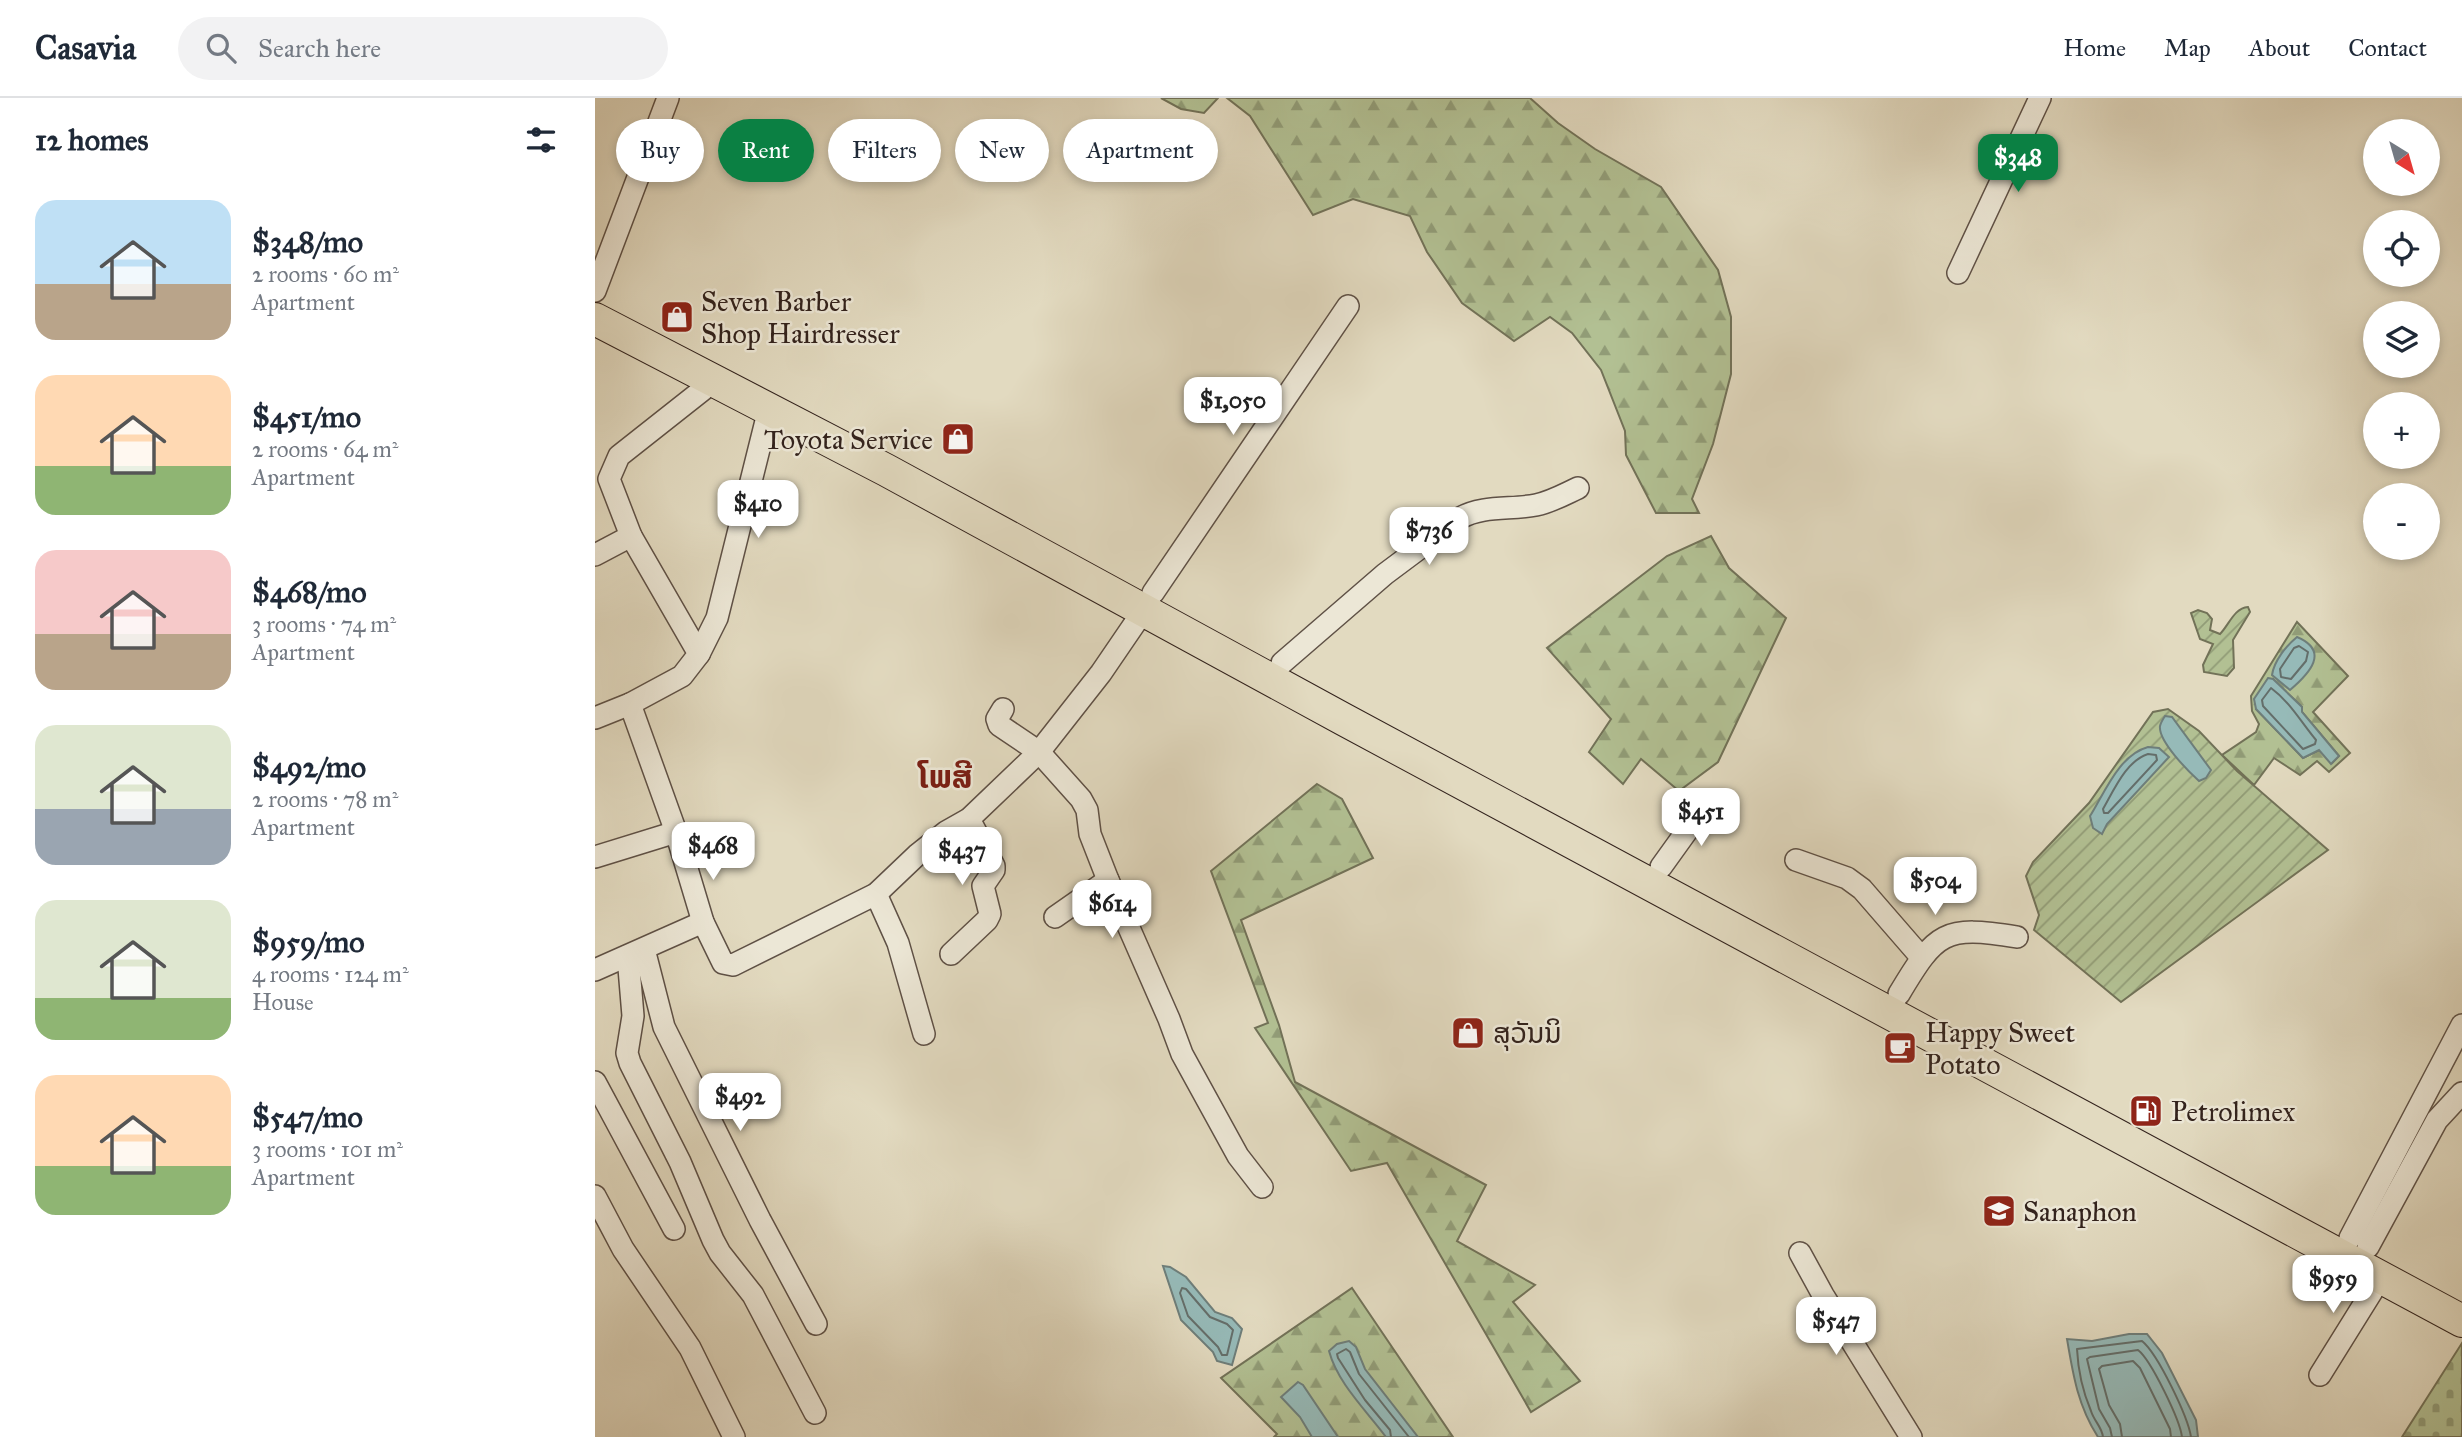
<!DOCTYPE html>
<meta charset="utf-8">
<style>
:root{--surface:#fff;--page:#f2f2f3;--text:#1f2937;--muted:#747a83;--line:#e0e1e3;--accent:#0b8043}
body{margin:0;font-family:"IM FELL Great Primer","Noto Sans Lao",serif;background:var(--page);color:var(--text);height:100vh;display:flex;flex-direction:column;font-size:26px;white-space:nowrap}
*{box-sizing:border-box;margin:0}
p{font-size:23px;color:var(--muted)}
.icon{flex:none;width:38px;height:38px;fill:none;stroke:currentColor;stroke-width:2;stroke-linecap:round;stroke-linejoin:round}
.map{position:relative;flex:1;overflow:hidden}
.side{display:flex;flex-direction:column;background:var(--surface);width:595px}
.side>*{flex:none}
.hud{position:absolute;left:21px;top:21px;width:665px;height:63px;display:flex;gap:14px}
.needle{width:46px;rotate:143deg}
.tools{position:absolute;left:1768px;top:21px;display:grid;gap:14px}
.tools a{display:grid;place-items:center;width:77px;height:77px;border-radius:50%;background:var(--surface);box-shadow:0 4px 10px #0003;font-size:35px}
.price{position:absolute;translate:-50% -60px;padding:0 16px;border-radius:14px;background:#fff;color:#222;font-size:23px;line-height:46px;filter:drop-shadow(0 2px 4px #0008)}
.price::after{content:'';position:absolute;left:50%;top:42px;width:21px;height:16px;margin-left:-10px;background:inherit;clip-path:polygon(0 0,100% 0,50% 100%)}
.price.current{background:var(--accent);color:#fff}
ul{padding:0;list-style:none}
li{display:flex;align-items:center;gap:21px;height:175px;padding:0 35px}
li span{display:grid;place-items:center;flex:none;width:196px;height:140px;border-radius:21px;color:#555}
li>.icon{margin-inline-start:auto}
span .icon{width:84px;height:84px;fill:#fffc;stroke-width:1}
li b{font-size:30px}
h2{display:flex;justify-content:space-between;align-items:center;height:84px;padding:0 35px;font-size:30px}
.tag{padding:0 24px;border-radius:32px;background:var(--surface);box-shadow:0 4px 10px #0003;font-size:24px;line-height:63px}
.tag.current{background:var(--accent);color:#fff}
header{display:flex;align-items:center;gap:42px;box-sizing:border-box;height:98px;padding:0 35px;background:var(--surface);border-bottom:2px solid var(--line)}
header strong{font-size:33px}
nav{display:flex;gap:38px;margin-inline-start:auto;font-size:24px}
.search{width:490px;height:63px;background:var(--page);display:flex;align-items:center;gap:18px;box-sizing:border-box;padding:0 24px;border-radius:38px;color:var(--muted);font-size:26px}
main{display:flex;flex:1;min-height:0}
.map>svg:first-child{display:block}
.forest{fill:url(#forest-firs);stroke:#727258;stroke-width:2;fill-rule:evenodd}
.cemetery{fill:url(#cemetery-stones);stroke:#727258;stroke-width:2}
.garden{fill:url(#garden-furrows);stroke:#727258;stroke-width:2}
.water{fill:#96bab8;stroke:#6e7e7a;stroke-width:2}
.lines{fill:none;stroke-linecap:round;stroke-linejoin:round}
.shore{stroke:#646e6a;stroke-width:2}
.minor-casing{stroke:#5f5146;stroke-width:24}
.highway-casing{stroke:#33231d;stroke-width:34}
.minor{stroke:#ece7d6;stroke-width:21}
.highway{stroke:#e2dac0;stroke-width:32}
.labels{text-anchor:middle;stroke-width:5;stroke-linejoin:round;paint-order:stroke}
.poi-label{font-size:28px;fill:#33231d;stroke:#ece7d6;text-anchor:start}
.quarter-label{font-size:32px;font-weight:bold;fill:#7a1f14;stroke:#ece7d6}
</style>
<header>
<strong>Casavia</strong>
<div class="search"><svg class="icon" aria-label="search" viewBox="0 0 24 24"><circle cx="10" cy="10" r="6"/><path d="M15 15l6 6"/></svg>Search here</div>
<nav><a>Home</a><a>Map</a><a>About</a><a>Contact</a></nav>
</header>
<main>
<section class="side">
<h2>12 homes<svg class="icon" aria-label="filters" viewBox="0 0 24 24"><path d="M4 7h16M4 17h16"/><circle cx="9" cy="7" r="2"/><circle cx="15" cy="17" r="2"/></svg></h2>
<ul>
<li><span style="background:linear-gradient(#bfe0f5 60%,#b9a48a 0)"><svg class="icon" aria-label="home" viewBox="0 0 24 24"><path d="M3 11l9-7 9 7M6 9v11h12V9"/></svg></span><div><b>$348/mo</b><p>2 rooms · 60 m²</p><p>Apartment</p></div></li>
<li><span style="background:linear-gradient(#ffd9b3 65%,#8fb573 0)"><svg class="icon" aria-label="home" viewBox="0 0 24 24"><path d="M3 11l9-7 9 7M6 9v11h12V9"/></svg></span><div><b>$451/mo</b><p>2 rooms · 64 m²</p><p>Apartment</p></div></li>
<li><span style="background:linear-gradient(#f6c9c9 60%,#b9a48a 0)"><svg class="icon" aria-label="home" viewBox="0 0 24 24"><path d="M3 11l9-7 9 7M6 9v11h12V9"/></svg></span><div><b>$468/mo</b><p>3 rooms · 74 m²</p><p>Apartment</p></div></li>
<li><span style="background:linear-gradient(#dfe7d0 60%,#9aa5b1 0)"><svg class="icon" aria-label="home" viewBox="0 0 24 24"><path d="M3 11l9-7 9 7M6 9v11h12V9"/></svg></span><div><b>$492/mo</b><p>2 rooms · 78 m²</p><p>Apartment</p></div></li>
<li><span style="background:linear-gradient(#dfe7d0 70%,#8fb573 0)"><svg class="icon" aria-label="home" viewBox="0 0 24 24"><path d="M3 11l9-7 9 7M6 9v11h12V9"/></svg></span><div><b>$959/mo</b><p>4 rooms · 124 m²</p><p>House</p></div></li>
<li><span style="background:linear-gradient(#ffd9b3 65%,#8fb573 0)"><svg class="icon" aria-label="home" viewBox="0 0 24 24"><path d="M3 11l9-7 9 7M6 9v11h12V9"/></svg></span><div><b>$547/mo</b><p>3 rooms · 101 m²</p><p>Apartment</p></div></li>
</ul>
</section>
<div class="map">
<svg width="1867" height="1339" viewBox="0 0 1867 1339">
<defs>
<pattern id="forest-firs" width="22" height="20" patternUnits="userSpaceOnUse" patternTransform="scale(1.75)"><rect width="22" height="20" fill="#b2c093"/><path d="M5 1l3.5 6h-7zM16 11l3.5 6h-7z" fill="#919c77"/></pattern>
<pattern id="cemetery-stones" width="16" height="16" patternUnits="userSpaceOnUse" patternTransform="scale(1.75)"><rect width="16" height="16" fill="#b2c093"/><path d="M2 7V4a2 2 0 0 1 4 0v3zM10 15v-3a2 2 0 0 1 4 0v3z" fill="#919c77"/></pattern>
<pattern id="garden-furrows" width="10" height="10" patternUnits="userSpaceOnUse" patternTransform="scale(1.75)"><rect width="10" height="10" fill="#b2c093"/><path d="M-1 1l2-2M0 10L10 0M9 11l2-2" fill="none" stroke="#919c77"/></pattern>
</defs>
<rect width="100%" height="100%" fill="#e2dac0"/>
<filter id="stains"><feTurbulence type="fractalNoise" baseFrequency=".00286" numOctaves="4"/><feColorMatrix values="0 0 0 0 .2 0 0 0 0 .09 0 0 0 0 .02 0 0 0 .5 -.17"/></filter>
<radialGradient id="worn" r=".72"><stop offset=".6" stop-color="#630" stop-opacity="0"/><stop offset="1" stop-color="#630" stop-opacity=".3"/></radialGradient>
<g class="forest">
<path d="M 566,0 L 623,0 L 609,15 L 586,11 Z"/>
<path d="M 632,0 L 935,0 L 963,25 L 1000,51 L 1066,89 L 1123,172 L 1136,219 L 1136,276 L 1118,346 L 1097,401 L 1104,415 L 1061,415 L 1031,357 L 1030,333 L 1006,272 L 977,235 L 955,219 L 919,243 L 867,205 L 832,154 L 815,118 L 758,101 L 718,117 L 655,18 Z"/>
<path d="M 1116,438 L 1134,470 L 1191,520 L 1123,664 L 1084,693 L 1046,661 L 1028,686 L 994,654 L 1016,621 L 952,550 L 1072,458 Z"/>
<path d="M 1702,524 L 1753,578 L 1718,614 L 1755,655 L 1734,674 L 1722,663 L 1705,677 L 1679,660 L 1659,687 L 1627,657 L 1661,634 L 1664,626 L 1657,613 L 1656,598 ZM 1678,581 L 1707,609 L 1707,614 L 1744,658 L 1737,665 L 1724,652 L 1708,660 L 1661,611 Z"/>
<path d="M 722,686 L 747,701 L 778,760 L 646,822 L 684,927 L 700,984 L 891,1087 L 862,1143 L 940,1187 L 918,1204 L 985,1283 L 936,1314 L 792,1065 L 756,1073 L 660,930 L 673,925 L 616,773 Z"/>
<path d="M 757,1190 L 858,1339 L 679,1339 L 682,1336 L 626,1280 Z"/>
</g>
<path class="cemetery" d="M 1867,1245 L 1867,1339 L 1807,1339 Z"/>
<g class="garden">
<path d="M 1653,509 L 1655,514 L 1638,542 L 1639,570 L 1632,578 L 1609,574 L 1608,567 L 1618,546 L 1605,541 L 1596,515 L 1603,512 L 1612,515 L 1617,521 L 1615,532 L 1625,536 C 1634,527 1639,510 1653,509 Z"/>
<path d="M 1573,611 L 1604,633 L 1642,673 L 1733,752 L 1526,904 L 1439,832 L 1444,817 L 1431,778 L 1438,764 L 1494,705 L 1558,614 Z"/>
</g>
<g class="water">
<path d="M 1702,539 C 1735,553 1715,575 1695,592 L 1677,577 C 1679,563 1691,548 1702,539 Z"/>
<path d="M 1673,580 L 1678,581 L 1707,609 L 1707,614 L 1744,658 L 1736,666 L 1724,652 L 1708,660 L 1661,611 L 1659,601 Z"/>
<path d="M 1570,618 L 1577,619 L 1616,672 L 1611,680 L 1604,683 C 1593,673 1563,643 1565,628 C 1566,624 1568,621 1570,618 Z"/>
<path d="M 1553,649 L 1564,650 L 1574,659 L 1512,726 L 1507,736 L 1498,730 L 1495,718 C 1510,694 1524,657 1553,649 Z"/>
<path d="M 568,1168 L 575,1169 L 591,1179 L 620,1214 L 637,1220 L 647,1231 L 637,1267 L 622,1263 L 618,1254 L 586,1222 Z"/>
<path d="M 1534,1236 L 1552,1236 L 1567,1255 L 1601,1322 L 1603,1339 L 1503,1339 C 1483,1308 1478,1277 1472,1241 L 1497,1243 Z"/>
<path d="M 754,1243 L 761,1249 L 770,1271 L 823,1339 L 791,1339 C 771,1312 743,1286 734,1253 L 742,1246 Z"/>
<path d="M 703,1284 L 708,1287 L 743,1339 L 717,1339 L 705,1319 L 686,1299 Z"/>
</g>
<g class="lines">
<g class="shore">
<path d="M 1704,548 L 1713,554 L 1711,563 L 1696,581 L 1686,579 L 1685,571 L 1699,550 Z"/>
<path d="M 1676,590 C 1695,604 1706,624 1721,642 L 1720,646 L 1708,651 L 1668,608 L 1667,602 Z"/>
<path d="M 1553,656 L 1561,657 L 1562,662 L 1513,715 L 1509,715 L 1508,711 C 1519,692 1531,663 1553,656 Z"/>
<path d="M 587,1190 L 591,1191 L 615,1219 L 632,1226 L 638,1232 L 632,1257 L 627,1257 L 623,1249 L 593,1218 L 585,1195 Z"/>
<path d="M 796,1339 L 795,1332 L 770,1302 L 743,1260 L 742,1256 L 751,1251 L 755,1254 L 764,1276 L 814,1339"/>
<path d="M 1508,1339 C 1507,1329 1499,1323 1496,1313 C 1488,1294 1483,1272 1482,1251 L 1547,1243 C 1563,1256 1593,1319 1596,1339"/>
<path d="M 1517,1339 L 1515,1330 L 1504,1311 L 1492,1261 L 1495,1259 L 1543,1252 C 1556,1262 1585,1322 1587,1339"/>
<path d="M 1527,1339 L 1525,1326 L 1514,1307 L 1504,1271 L 1507,1268 L 1538,1263 L 1545,1270 L 1575,1331 L 1576,1339"/>
</g>
<defs>
<g id="minor">
<path d="M 1363,175 L 1445,0"/>
<path d="M 0,193 L 73,0"/>
<path d="M 119,283 L 24,358 L 14,381 L 36,438 L 104,556 L 87,578 L 35,606 L 81,734 L 108,824 L 128,865 L 138,867 L 281,796 L 322,757 L 351,734 L 374,721 L 444,654 L 506,575 L 549,512"/>
<path d="M 0,457 L 36,438"/>
<path d="M 558,495 L 753,208"/>
<path d="M 104,556 L 122,520 L 174,311"/>
<path d="M 687,565 L 790,476 L 865,420 C 888,407 916,412 941,407 C 956,404 970,396 983,390"/>
<path d="M 408,611 L 402,621 L 404,627 L 444,654 L 486,701 L 492,712 L 495,736 L 513,782 L 574,921 L 587,956 L 643,1058 L 667,1089"/>
<path d="M 0,620 L 35,606"/>
<path d="M 0,759 L 81,734"/>
<path d="M 1201,762 L 1252,780 L 1267,791 L 1326,859"/>
<path d="M 1066,769 L 1112,705"/>
<path d="M 281,796 L 303,845 L 329,936"/>
<path d="M 460,819 L 513,782"/>
<path d="M 49,851 L 69,929 L 165,1122 L 221,1226"/>
<path d="M 356,856 L 392,822 L 395,816 L 388,788 L 399,772 L 399,768 L 374,721"/>
<path d="M 33,858 L 38,918 L 32,955 L 35,965 L 85,1064 L 118,1142 L 125,1155 L 158,1197 L 220,1315"/>
<path d="M 0,872 L 108,824"/>
<path d="M 1304,896 C 1341,834 1349,827 1422,839"/>
<path d="M 0,984 L 79,1131"/>
<path d="M 0,1098 L 28,1151 L 95,1250 L 139,1339"/>
<path d="M 1755,1140 L 1867,927"/>
<path d="M 1773,1149 L 1842,1022 L 1867,995"/>
<path d="M 1205,1155 L 1228,1197 L 1316,1339"/>
<path d="M 1725,1277 L 1786,1179"/>
</g>
<path id="highway" d="M 0,221 L 291,372 L 748,621 L 1867,1223"/>
</defs>
<use href="#minor" class="minor-casing"/>
<use href="#highway" class="highway-casing"/>
<use href="#minor" class="minor"/>
<use href="#highway" class="highway"/>
</g>
<defs>
<symbol id="shop-square" viewBox="-11 -11 22 22"><rect x="-9" y="-9" width="18" height="18" rx="4" fill="#8f2418" stroke="#ece7d6"/><path d="M-5-2.5h2.3a2.7 3.5 0 0 1 5.4 0H5L5.5 6h-11ZM-1.5-2.5h3a1.5 2.3 0 0 0-3 0Z" fill="#fff"/></symbol>
<symbol id="cafe-square" viewBox="-11 -11 22 22"><rect x="-9" y="-9" width="18" height="18" rx="4" fill="#8f2418" stroke="#ece7d6"/><path d="M-5.5-4.5H6V0H3Q3 3.5 0 3.5H-2.5Q-5.5 3.5-5.5 0ZM3-3.2v2h1.7v-2ZM-6 4.5H4V6H-6Z" fill="#fff"/></symbol>
<symbol id="fuel-square" viewBox="-11 -11 22 22"><rect x="-9" y="-9" width="18" height="18" rx="4" fill="#8f2418" stroke="#ece7d6"/><path d="M-5.5-6h7V0h2V4h1.3V-2.5L3-4.5l.8-.8L6-3V5H2.5V1h-1V6h-7ZM-4.2-4.7v3.2H.2V-4.7Z" fill="#fff"/></symbol>
<symbol id="school-square" viewBox="-11 -11 22 22"><rect x="-9" y="-9" width="18" height="18" rx="4" fill="#8f2418" stroke="#ece7d6"/><path d="M0-5L7-2L0 1L-7-2ZM-4 1L0 2.5L4 1V4Q0 6-4 4Z" fill="#fff"/></symbol>
</defs>
<g fill-rule="evenodd">
<use href="#shop-square" x="63" y="200" width="38" height="38"/>
<use href="#shop-square" x="344" y="322" width="38" height="38"/>
<use href="#shop-square" x="854" y="916" width="38" height="38"/>
<use href="#cafe-square" x="1286" y="931" width="38" height="38"/>
<use href="#fuel-square" x="1532" y="994" width="38" height="38"/>
<use href="#school-square" x="1385" y="1094" width="38" height="38"/>
</g>
<g class="labels">
<g class="poi-label">
<text x="106" y="213">Seven Barber<tspan x="106" dy="32">Shop Hairdresser</tspan></text>
<text x="338" y="351" text-anchor="end">Toyota Service</text>
<text x="1330" y="944">Happy Sweet<tspan x="1330" dy="32">Potato</tspan></text>
<text x="898" y="945">ສຸວັນນິ</text>
<text x="1576" y="1023">Petrolimex</text>
<text x="1428" y="1123">Sanaphon</text>
</g>
<g class="quarter-label">
<text x="350" y="690">ໂພສີ</text>
</g>
</g>
<rect width="100%" height="100%" filter="url(#stains)"/>
<rect width="100%" height="100%" fill="url(#worn)"/>
</svg>
<div class="tools">
<a><svg class="needle" viewBox="-14 -14 28 28"><path d="M0-13l5 13h-10z" fill="#e53935"/><path d="M0 13l5-13h-10z" fill="#747a83"/></svg></a>
<a><svg class="icon" aria-label="locate" viewBox="0 0 24 24"><circle cx="12" cy="12" r="6"/><path d="M12 2v4M12 18v4M2 12h4M18 12h4"/></svg></a>
<a><svg class="icon" aria-label="layers" viewBox="0 0 24 24"><path d="M12 4l9 5-9 5-9-5zM3 14l9 5 9-5"/></svg></a>
<a>+</a>
<a>−</a>
</div>
<b class="price current" style="left:1423px;top:96px">$348</b>
<b class="price" style="left:638px;top:339px">$1,050</b>
<b class="price" style="left:163px;top:442px">$410</b>
<b class="price" style="left:834px;top:469px">$736</b>
<b class="price" style="left:1106px;top:750px">$451</b>
<b class="price" style="left:118px;top:784px">$468</b>
<b class="price" style="left:367px;top:789px">$437</b>
<b class="price" style="left:1340px;top:819px">$504</b>
<b class="price" style="left:517px;top:842px">$614</b>
<b class="price" style="left:145px;top:1035px">$492</b>
<b class="price" style="left:1738px;top:1217px">$959</b>
<b class="price" style="left:1241px;top:1259px">$547</b>
<div class="hud">
<a class="tag">Buy</a>
<a class="tag current">Rent</a>
<a class="tag">Filters</a>
<a class="tag">New</a>
<a class="tag">Apartment</a>
</div>
</div>
</main>
